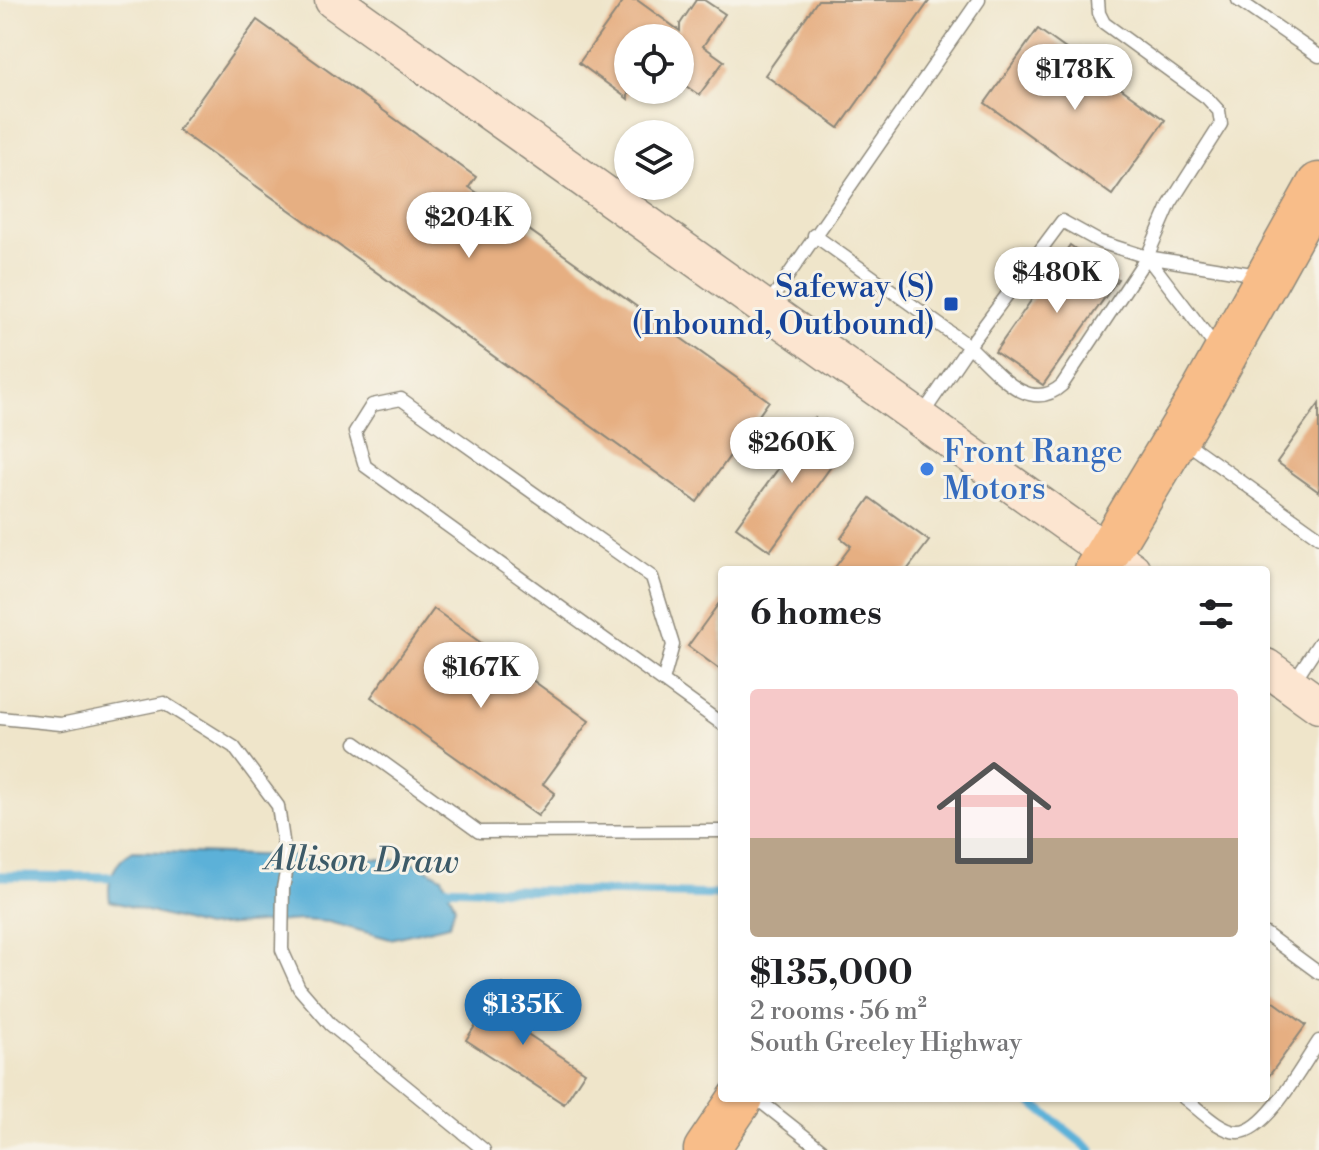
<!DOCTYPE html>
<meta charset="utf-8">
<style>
:root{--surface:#fff;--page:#f6f6f6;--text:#202124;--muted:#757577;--line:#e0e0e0;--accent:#1f6fb2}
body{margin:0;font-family:"Libre Bodoni",serif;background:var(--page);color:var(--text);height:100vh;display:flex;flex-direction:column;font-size:30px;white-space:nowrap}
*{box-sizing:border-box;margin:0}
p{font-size:26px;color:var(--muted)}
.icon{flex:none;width:44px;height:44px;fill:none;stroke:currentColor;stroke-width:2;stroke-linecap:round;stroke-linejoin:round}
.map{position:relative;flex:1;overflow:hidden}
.drawer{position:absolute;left:718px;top:566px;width:552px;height:536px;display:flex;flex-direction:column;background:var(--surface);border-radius:8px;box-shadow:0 2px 6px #0004}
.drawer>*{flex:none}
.tools{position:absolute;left:614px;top:24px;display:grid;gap:16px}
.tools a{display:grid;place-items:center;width:80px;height:80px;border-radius:50%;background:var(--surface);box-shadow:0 2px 6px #0004;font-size:40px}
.price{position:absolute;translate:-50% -68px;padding:0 18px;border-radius:28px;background:#fff;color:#222;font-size:26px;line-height:52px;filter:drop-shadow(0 2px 4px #0008)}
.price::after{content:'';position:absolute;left:50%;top:48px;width:24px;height:18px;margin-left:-12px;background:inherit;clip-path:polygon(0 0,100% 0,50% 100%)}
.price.on{background:var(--accent);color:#fff}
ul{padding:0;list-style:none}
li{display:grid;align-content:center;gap:16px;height:424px;padding:0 32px}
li+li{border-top:2px solid var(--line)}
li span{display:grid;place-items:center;height:248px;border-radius:8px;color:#555}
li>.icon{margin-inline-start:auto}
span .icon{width:144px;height:144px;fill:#fffc;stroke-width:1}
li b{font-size:34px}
h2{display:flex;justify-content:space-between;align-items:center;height:96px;padding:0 32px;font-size:34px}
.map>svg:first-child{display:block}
.water{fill:#5bb1d8;stroke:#436e82;stroke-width:2}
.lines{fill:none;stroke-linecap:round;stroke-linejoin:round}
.stream{stroke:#5bb1d8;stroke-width:9}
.building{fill:#e6af82}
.lane-casing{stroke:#8d887a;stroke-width:15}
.secondary-casing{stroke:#8d887a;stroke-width:39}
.highway-casing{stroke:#8d887a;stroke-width:47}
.lane{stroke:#fff;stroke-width:12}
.secondary{stroke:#fce5d0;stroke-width:36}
.highway{stroke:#f8bd89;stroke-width:44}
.transit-dot{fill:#1a4fb4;stroke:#f7f3e8;stroke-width:3}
.shop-dot{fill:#3f7fe0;stroke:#f7f3e8;stroke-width:3}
.labels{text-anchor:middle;stroke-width:6;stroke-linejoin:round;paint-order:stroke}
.transit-label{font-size:32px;fill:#164399;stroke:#f7f3e8;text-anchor:end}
.shop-label{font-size:32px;fill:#366cbe;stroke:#f7f3e8;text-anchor:start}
.water-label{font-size:34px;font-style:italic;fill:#3c5a68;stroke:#f7f3e8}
</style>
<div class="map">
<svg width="1319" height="1150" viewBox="0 0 1319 1150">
<rect width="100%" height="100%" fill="#f7f3e8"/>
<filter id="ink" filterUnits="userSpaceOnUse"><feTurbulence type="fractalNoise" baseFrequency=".0125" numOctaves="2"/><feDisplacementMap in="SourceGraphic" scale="16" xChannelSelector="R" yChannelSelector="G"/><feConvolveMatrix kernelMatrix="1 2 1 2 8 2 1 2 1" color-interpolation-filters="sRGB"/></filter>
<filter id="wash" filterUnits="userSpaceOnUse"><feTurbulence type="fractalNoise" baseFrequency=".006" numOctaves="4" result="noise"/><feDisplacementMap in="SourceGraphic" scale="32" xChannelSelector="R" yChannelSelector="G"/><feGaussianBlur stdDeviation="1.8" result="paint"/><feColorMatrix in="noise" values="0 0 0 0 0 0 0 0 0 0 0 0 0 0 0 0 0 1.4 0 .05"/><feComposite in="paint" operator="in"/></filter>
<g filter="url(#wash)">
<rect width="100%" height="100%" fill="#efe5ca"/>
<path class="water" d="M 133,851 L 409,860 L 442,877 L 455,906 L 449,925 L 390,939 L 329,922 L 301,920 L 205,927 L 110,901 C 106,880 114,862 133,851 Z"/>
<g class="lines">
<g class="stream">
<path d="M 0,876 L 121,877"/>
<path d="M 435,888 L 722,895"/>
<path d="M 1026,1098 L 1091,1150"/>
</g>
</g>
<g id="blocks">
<g class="building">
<path d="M 624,0 L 637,0 L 680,31 L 680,24 L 696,0 L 704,0 L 725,14 L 703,46 L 724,61 L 699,95 L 680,82 L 680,38 L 628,38 L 628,99 L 579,63 Z"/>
<path d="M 818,0 L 930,0 L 839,128 L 765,75 Z"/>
<path d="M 257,20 L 476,177 L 469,187 L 769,401 L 697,502 L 178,130 Z"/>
<path d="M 1038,29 L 1165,120 L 1112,195 L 985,103 Z"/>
<path d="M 1070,245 L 1118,279 L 1043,385 L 995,352 Z"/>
<path d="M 1319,404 L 1319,492 L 1277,462 Z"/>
<path d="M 815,418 L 848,443 L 770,551 L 736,527 Z"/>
<path d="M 870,498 L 929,541 L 907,570 L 833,570 L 851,546 L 841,538 Z"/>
<path d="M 722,599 L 722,671 L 688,646 Z"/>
<path d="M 434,609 L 589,721 L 543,784 L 555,793 L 538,816 L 371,697 Z"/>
<path d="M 502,984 L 530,1001 L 514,1025 L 585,1072 L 564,1104 L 466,1040 Z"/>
<path d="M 1266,996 L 1306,1025 L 1266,1080 Z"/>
</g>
</g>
</g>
<g filter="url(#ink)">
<use href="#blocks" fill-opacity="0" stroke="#8d887a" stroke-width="2"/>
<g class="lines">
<defs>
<g id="lane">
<path d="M 1098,0 L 1099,13 L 1104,23 L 1207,98 L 1219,111 L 1221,124 L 1170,204 L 1147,257"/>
<path d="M 1238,0 L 1319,56"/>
<path d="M 814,235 L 969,346 L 1062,221 L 1100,242 L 1147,257 L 1062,385 C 1028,416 995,369 969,346 L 922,415"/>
<path d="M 767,306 L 979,0"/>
<path d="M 1218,350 L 1147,257 L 1258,275"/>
<path d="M 1183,440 L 1319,537"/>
<path d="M 663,681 L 673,645 L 652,577 L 401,399 L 372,405 L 355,432 L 365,466 L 722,724"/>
<path d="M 1292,684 L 1319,643"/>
<path d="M 0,718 L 61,724 L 164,703 L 234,747 L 278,806 L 287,868 L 283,888 L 282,950 L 299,988 L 331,1025 L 484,1150"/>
<path d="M 356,743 L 479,832 L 722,831"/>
<path d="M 1266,934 L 1319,973"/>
<path d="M 756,1098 L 822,1150"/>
<path d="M 1184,1098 C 1198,1108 1219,1131 1237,1132 C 1265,1135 1304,1063 1319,1041"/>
</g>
<g id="secondary">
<path d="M 333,0 L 1132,570"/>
<path d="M 1266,667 L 1319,705"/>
</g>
<g id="highway">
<path d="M 1097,570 L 1205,390 L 1319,185"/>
<path d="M 706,1150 L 741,1098"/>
</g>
</defs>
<use href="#lane" class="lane-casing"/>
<use href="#secondary" class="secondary-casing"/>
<use href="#highway" class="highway-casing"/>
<use href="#lane" class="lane"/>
<use href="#secondary" class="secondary"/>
<use href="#highway" class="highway"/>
</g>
</g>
<rect class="transit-dot" x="943" y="296" width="16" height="16" rx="4"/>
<circle class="shop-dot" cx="927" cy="469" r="8"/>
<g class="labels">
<g class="transit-label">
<text x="935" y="297">Safeway (S)<tspan x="935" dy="37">(Inbound, Outbound)</tspan></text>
</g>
<g class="shop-label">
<text x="943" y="462">Front Range<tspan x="943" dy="37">Motors</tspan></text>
</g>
<g class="water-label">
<text transform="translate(362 859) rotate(1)" y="12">Allison Draw</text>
</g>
</g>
</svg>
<div class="tools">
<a><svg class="icon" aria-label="locate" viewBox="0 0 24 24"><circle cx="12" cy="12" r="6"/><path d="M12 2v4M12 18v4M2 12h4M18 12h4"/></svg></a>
<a><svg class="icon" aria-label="layers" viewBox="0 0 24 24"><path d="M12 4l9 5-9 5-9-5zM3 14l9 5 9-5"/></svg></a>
</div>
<b class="price" style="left:1075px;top:112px">$178K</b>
<b class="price" style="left:469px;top:260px">$204K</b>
<b class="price" style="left:1057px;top:315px">$480K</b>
<b class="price" style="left:792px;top:485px">$260K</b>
<b class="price" style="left:481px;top:710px">$167K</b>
<b class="price on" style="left:523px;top:1047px">$135K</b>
<section class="drawer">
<h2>6 homes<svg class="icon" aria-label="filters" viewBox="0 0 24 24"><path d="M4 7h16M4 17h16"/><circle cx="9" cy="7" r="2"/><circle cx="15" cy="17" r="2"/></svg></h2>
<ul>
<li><span style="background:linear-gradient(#f6c9c9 60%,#b9a48a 0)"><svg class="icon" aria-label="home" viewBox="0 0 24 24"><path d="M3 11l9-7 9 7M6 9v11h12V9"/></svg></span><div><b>$135,000</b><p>2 rooms · 56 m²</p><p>South Greeley Highway</p></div></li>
</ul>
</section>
</div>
